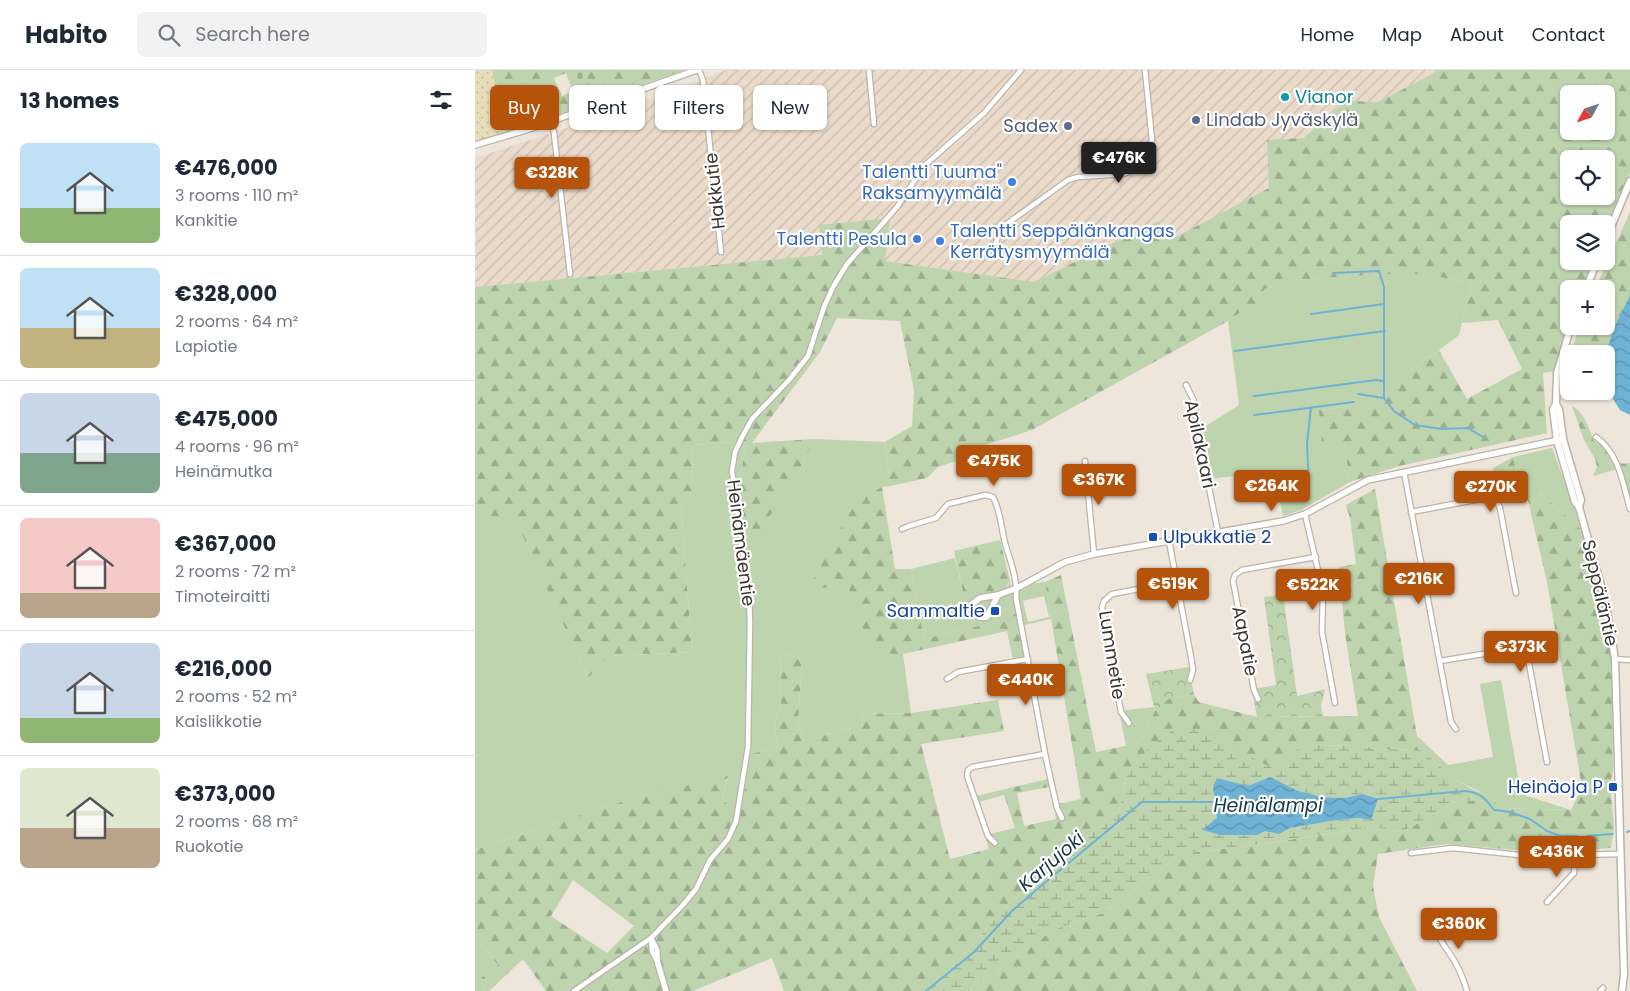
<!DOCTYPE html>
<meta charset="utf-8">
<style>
:root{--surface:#fff;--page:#f2f2f3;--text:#1f2937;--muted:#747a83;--line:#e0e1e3;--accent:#b45309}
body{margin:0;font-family:Poppins,sans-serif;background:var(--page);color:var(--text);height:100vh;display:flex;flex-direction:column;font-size:19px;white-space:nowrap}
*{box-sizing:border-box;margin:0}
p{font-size:16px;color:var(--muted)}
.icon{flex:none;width:28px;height:28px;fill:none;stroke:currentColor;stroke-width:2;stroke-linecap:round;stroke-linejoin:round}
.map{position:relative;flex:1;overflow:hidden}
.panel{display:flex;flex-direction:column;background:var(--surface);width:475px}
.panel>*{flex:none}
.guide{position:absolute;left:15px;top:15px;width:475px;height:45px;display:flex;gap:10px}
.needle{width:32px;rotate:230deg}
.fabs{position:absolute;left:1085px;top:15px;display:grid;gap:10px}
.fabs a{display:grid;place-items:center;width:55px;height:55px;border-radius:8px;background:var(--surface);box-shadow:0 1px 4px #0004;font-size:25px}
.price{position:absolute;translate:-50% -42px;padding:0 11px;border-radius:5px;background:var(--accent);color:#fff;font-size:16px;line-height:32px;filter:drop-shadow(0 1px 2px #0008)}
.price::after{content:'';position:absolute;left:50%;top:30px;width:15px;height:11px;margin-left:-8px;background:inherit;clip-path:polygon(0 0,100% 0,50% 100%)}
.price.active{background:#222;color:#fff}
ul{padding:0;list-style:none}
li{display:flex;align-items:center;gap:15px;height:125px;padding:0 20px}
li+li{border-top:1px solid var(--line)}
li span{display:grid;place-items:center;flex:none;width:140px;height:100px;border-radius:8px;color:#555}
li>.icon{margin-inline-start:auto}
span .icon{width:60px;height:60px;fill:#fffc;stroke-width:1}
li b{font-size:21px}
h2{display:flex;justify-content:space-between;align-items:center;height:60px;padding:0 20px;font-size:21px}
.tag{padding:0 18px;border-radius:8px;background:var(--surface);box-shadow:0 1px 4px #0004;font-size:18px;line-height:45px}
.tag.active{background:var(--accent);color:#fff}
header{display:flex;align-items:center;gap:30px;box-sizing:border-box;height:70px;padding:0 25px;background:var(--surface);border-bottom:1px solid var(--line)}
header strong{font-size:24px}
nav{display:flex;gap:28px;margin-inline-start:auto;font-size:18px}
.search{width:350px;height:45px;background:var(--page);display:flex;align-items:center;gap:12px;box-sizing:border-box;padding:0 18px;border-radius:8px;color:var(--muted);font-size:19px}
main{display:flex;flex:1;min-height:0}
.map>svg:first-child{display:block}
.industrial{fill:url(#industrial-furrows)}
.grass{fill:#bed4ae;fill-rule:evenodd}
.forest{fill:url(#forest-firs);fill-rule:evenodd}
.wetland{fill:url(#wetland-marsh);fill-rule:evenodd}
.sand{fill:url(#sand-dots)}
.cemetery{fill:url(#cemetery-stones)}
.park{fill:url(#park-crowns)}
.water{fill:url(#water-waves)}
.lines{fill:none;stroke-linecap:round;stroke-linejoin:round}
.stream{stroke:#6eb2d5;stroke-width:2}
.minor-casing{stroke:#bcb3aa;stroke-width:7}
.tertiary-casing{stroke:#bcb3aa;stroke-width:8}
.secondary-casing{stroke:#bcb3aa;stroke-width:9}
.minor{stroke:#fff;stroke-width:4.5}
.tertiary{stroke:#fff;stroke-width:5.5}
.secondary{stroke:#fff;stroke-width:6}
.culture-dot{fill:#0f9aa8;stroke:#fff;stroke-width:2}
.service-dot{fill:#5c6f8a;stroke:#fff;stroke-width:2}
.shop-dot{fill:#3f7fe0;stroke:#fff;stroke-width:2}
.transit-dot{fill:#1a4fb4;stroke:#fff;stroke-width:2}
.labels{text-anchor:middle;stroke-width:4.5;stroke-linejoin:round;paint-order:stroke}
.culture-label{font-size:18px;fill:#0d838f;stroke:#fff;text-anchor:start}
.service-label{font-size:18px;fill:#4e5e75;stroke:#fff;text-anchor:start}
.shop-label{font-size:18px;fill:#366cbe;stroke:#fff;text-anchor:end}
.street-label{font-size:18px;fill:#393531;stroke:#fff}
.transit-label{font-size:18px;fill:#164399;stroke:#fff;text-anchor:end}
.water-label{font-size:19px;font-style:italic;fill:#193948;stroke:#fff}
</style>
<header>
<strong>Habito</strong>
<div class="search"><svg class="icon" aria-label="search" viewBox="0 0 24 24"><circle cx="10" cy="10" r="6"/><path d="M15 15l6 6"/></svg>Search here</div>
<nav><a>Home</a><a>Map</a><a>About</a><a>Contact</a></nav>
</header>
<main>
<section class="panel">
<h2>13 homes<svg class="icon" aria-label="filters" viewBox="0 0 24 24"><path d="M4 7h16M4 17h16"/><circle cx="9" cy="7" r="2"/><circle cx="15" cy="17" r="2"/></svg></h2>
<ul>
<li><span style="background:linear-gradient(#bfe0f5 65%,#8fb573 0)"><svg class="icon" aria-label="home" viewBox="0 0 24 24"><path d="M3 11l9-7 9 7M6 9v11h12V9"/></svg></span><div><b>€476,000</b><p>3 rooms · 110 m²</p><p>Kankitie</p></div></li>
<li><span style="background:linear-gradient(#bfe0f5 60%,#c2b280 0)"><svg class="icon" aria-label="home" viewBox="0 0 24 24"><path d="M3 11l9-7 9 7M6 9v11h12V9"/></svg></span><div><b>€328,000</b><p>2 rooms · 64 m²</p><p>Lapiotie</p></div></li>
<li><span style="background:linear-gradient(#c9d6e8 60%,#7fa58c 0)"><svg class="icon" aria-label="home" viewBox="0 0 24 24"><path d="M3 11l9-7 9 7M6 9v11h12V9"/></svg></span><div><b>€475,000</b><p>4 rooms · 96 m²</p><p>Heinämutka</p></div></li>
<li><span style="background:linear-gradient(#f6c9c9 75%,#b9a48a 0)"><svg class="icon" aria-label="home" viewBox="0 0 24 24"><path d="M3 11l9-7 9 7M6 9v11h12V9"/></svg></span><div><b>€367,000</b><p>2 rooms · 72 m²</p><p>Timoteiraitti</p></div></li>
<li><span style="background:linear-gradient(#c9d6e8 75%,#8fb573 0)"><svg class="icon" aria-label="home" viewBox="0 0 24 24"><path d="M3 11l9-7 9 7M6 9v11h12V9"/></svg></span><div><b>€216,000</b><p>2 rooms · 52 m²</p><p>Kaislikkotie</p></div></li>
<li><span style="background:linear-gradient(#dfe7d0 60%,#b9a48a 0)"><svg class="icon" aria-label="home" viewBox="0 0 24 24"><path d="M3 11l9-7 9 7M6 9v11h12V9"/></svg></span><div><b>€373,000</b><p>2 rooms · 68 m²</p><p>Ruokotie</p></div></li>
</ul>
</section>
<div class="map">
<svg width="1155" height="921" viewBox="0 0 1155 921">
<defs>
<pattern id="industrial-furrows" width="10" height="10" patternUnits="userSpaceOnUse" patternTransform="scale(1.25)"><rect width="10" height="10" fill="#e9daca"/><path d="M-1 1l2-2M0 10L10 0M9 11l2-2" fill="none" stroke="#c9bcae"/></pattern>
<pattern id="forest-firs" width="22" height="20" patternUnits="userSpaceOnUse" patternTransform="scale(1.25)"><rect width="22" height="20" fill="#bed4ae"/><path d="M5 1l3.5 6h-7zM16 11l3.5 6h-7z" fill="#9bad8e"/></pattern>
<pattern id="wetland-marsh" width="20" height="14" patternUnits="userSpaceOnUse" patternTransform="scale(1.25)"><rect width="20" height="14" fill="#bed4ae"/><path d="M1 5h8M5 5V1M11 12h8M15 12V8" fill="none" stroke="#9bad8e"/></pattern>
<pattern id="sand-dots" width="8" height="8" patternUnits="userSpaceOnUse" patternTransform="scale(1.25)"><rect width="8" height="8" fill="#e7ddb8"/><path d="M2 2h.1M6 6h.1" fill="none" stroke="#c7be9f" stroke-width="1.8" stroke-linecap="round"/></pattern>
<pattern id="cemetery-stones" width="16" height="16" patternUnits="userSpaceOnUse" patternTransform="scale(1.25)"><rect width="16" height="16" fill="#bed4ae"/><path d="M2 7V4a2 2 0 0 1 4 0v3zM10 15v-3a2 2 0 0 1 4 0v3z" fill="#9bad8e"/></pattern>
<pattern id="park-crowns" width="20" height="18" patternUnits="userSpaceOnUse" patternTransform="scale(1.25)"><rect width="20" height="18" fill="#bed4ae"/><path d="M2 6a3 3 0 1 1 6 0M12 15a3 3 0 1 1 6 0" fill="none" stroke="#9bad8e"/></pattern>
<pattern id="water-waves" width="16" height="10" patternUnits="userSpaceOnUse" patternTransform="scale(1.25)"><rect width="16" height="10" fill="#6eb2d5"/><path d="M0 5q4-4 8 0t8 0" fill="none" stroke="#5b92ad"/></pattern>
</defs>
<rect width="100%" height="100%" fill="#eee5db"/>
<path class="industrial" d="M 251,0 L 965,0 L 903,32 L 872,31 L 827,68 L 792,70 L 795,118 L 695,170 L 682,151 L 559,212 L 409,191 L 415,148 L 347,185 L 0,217 L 0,88 L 114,51 Z"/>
<g class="grass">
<path d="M 908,204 L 949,204 L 997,213 L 984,265 L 892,334 L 844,340 L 869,372 L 875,412 L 826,440 L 808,446 L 799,401 L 735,409 L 728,358 L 764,335 L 753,251 L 771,238 L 789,219 L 817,210 Z"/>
<path d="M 340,369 L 410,372 L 415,416 L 407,417 L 334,519 L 373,515 L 397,584 L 428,584 L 436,643 L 387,644 L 388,655 L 329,671 L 323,656 L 327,588 L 305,584 L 306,633 L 299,657 L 303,677 L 276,684 L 268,729 L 253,735 L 247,728 L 253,707 L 158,728 L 0,780 L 0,449 L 40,448 L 113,608 L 134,586 L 217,582 L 206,435 L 217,423 L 218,375 L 271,371 L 258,461 L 324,401 Z"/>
<path d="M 1077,378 L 1108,461 L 1060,419 L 1051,422 L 1044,414 L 1038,387 Z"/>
<path d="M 480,488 L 488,522 L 533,516 L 535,511 L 536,517 L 570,512 L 576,549 L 545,556 L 541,539 L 524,551 L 449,569 L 436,499 ZM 569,526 L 574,547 L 553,552 L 548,531 Z"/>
<path d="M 1026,610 L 1046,724 L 1096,740 L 1026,738 L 1012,725 L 981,710 L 946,680 L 942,666 L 973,695 L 1018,687 L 1005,614 Z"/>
<path d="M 678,637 L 680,641 L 664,673 L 651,676 L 644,641 Z"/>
<path d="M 0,865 L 23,895 L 6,908 L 10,921 L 0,921 Z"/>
</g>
<g class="forest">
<path d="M 17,0 L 93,0 L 117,22 L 108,0 L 209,0 L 30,63 ZM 91,3 L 98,21 L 87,26 L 79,8 Z"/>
<path d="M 965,0 L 1155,0 L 1155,103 L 1131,161 L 1131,154 L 1094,154 L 1094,191 L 1119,191 L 1108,219 L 1094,219 L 1094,255 L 1080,301 L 1068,303 L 1072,363 L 924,396 L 875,412 L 869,373 L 847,374 L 844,340 L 892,334 L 964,280 L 992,329 L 1047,299 L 1023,250 L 987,253 L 997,213 L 948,204 L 908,204 L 817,210 L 789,219 L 784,235 L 771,238 L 753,251 L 557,360 L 488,382 L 490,388 L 463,397 L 452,408 L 415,416 L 410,372 L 437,356 L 439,320 L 425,251 L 362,248 L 345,282 L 277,373 L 340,369 L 324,401 L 273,479 L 258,461 L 271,371 L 218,375 L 217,423 L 206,435 L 217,582 L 134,586 L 113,608 L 40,449 L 0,449 L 0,217 L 347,185 L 344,155 L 415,148 L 410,191 L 559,212 L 683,151 L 695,170 L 794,118 L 792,70 L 828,68 L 872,31 L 903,32 ZM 1094,24 L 1131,24 L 1131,61 L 1094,61 ZM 1094,89 L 1131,89 L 1131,126 L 1094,126 Z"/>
<path d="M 1155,142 L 1155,225 L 1138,260 L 1133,276 L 1127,284 L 1106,284 L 1096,281 L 1105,256 L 1131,256 L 1131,219 L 1120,219 Z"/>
<path d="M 1097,336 C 1109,341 1114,359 1119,371 C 1139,380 1132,397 1155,393 L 1155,429 L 1146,398 L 1118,406 L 1122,397 L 1120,389 L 1109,370 Z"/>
<path d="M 1038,387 L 1044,414 L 1024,418 L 1018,398 Z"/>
<path d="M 407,417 L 420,499 L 436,499 L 449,569 L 524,551 L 541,538 L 551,586 L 538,590 L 532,561 L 428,584 L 397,585 L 373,516 L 333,519 L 380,432 Z"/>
<path d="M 900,419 L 942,666 L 946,680 L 902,679 L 886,676 L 828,675 L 800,699 L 653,702 L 644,740 L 535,832 L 456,921 L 309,921 L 297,888 L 218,921 L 71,921 L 48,889 L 15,920 L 15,921 L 10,921 L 6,908 L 23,895 L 0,865 L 0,780 L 158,728 L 253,706 L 247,728 L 253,735 L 268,729 L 276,684 L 303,677 L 299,657 L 306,633 L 305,584 L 327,588 L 323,656 L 329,671 L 388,655 L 387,644 L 436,643 L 523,630 L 529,661 L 446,674 L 475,789 L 514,779 L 510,765 L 540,758 L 529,725 L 504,732 L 501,726 L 573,709 L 574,717 L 542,723 L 549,756 L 581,749 L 578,735 L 606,729 L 570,512 L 586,505 L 621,682 L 664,673 L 680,641 L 688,633 L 696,627 L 719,625 L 724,632 L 782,647 L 883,646 L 870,563 L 864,497 L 881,494 L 875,448 L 871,435 ZM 98,810 L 159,856 L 132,883 L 76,846 Z"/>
<path d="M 1060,419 L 1108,461 L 1124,513 L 1134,562 L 1137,597 L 1138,701 L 1135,714 L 1139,757 L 1136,778 L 1099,781 L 1041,780 L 971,774 L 903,784 L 898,816 L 904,847 L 942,921 L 494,921 L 578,860 L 631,842 L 705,784 L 787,774 L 898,757 L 927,762 L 962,743 L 976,733 L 1000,730 L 997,719 L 1012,725 L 1026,738 L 1096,740 L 1107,718 L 1072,512 L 1051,422 Z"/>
<path d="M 525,470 L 535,511 C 528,525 501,525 488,522 L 479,481 Z"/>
</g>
<path class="wetland" d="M 703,656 L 728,661 L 799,699 L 828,675 L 886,676 L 902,679 L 946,680 L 981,710 L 997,719 L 1001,730 L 976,733 L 962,743 L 927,762 L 898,757 L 787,774 L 705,784 L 631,842 L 578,860 L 494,921 L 456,921 L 535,832 L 644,740 L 653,702 L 672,680 ZM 887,724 L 896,750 L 883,748 L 856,751 L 815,758 L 804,764 L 846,727 L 870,728 Z"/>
<path class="sand" d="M 0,0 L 17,0 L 30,63 L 0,72 Z"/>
<path class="cemetery" d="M 93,0 L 108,0 L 117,22 L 103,27 Z"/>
<g class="park">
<path d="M 808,525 L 822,626 L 850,619 L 846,636 L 848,646 L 782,647 L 777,619 L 801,615 L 789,527 Z"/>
<path d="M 714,597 L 719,625 L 696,627 L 680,641 L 671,604 Z"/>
</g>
<g class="water">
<path d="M 1155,225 L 1155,345 L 1145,340 L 1131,318 L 1131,284 L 1127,284 L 1133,276 L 1138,260 Z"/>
<path d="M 795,707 L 823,721 L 846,727 L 870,728 L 887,724 L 903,729 L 896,750 L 883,748 L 856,751 L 815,758 L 804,764 L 790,761 L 782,765 L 746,765 L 727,760 L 742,748 L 738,717 L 742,708 L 773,716 Z"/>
</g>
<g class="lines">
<g class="stream">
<path d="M 858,203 L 904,201 L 909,217 L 909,328 L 919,341 L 940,355 L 967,359 L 993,358 L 1008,367"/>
<path d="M 836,244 L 909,234"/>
<path d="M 760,281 L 910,261"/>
<path d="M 883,324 L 909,328"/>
<path d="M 779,326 L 901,310 L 908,311"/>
<path d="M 779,345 L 879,332"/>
<path d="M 834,419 L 832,374 L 836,337"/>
<path d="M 903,729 L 989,721 C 1005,722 1010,728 1019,740 L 1035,742 L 1055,749 L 1072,761 L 1085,766 L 1102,766"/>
<path d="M 1152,762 L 1155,761"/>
<path d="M 1112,766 L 1138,764"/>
<path d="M 451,921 L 499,882 L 537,841 L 566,816 L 667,732 L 740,732"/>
</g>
<defs>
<g id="minor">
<path d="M 224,0 L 228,10 L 246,182"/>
<path d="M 394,0 L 399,54"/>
<path d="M 76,51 L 79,63 L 95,204"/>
<path d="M 521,173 L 524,162 L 530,155 L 593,110 L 603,107 L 649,104 L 659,99 L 667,92 L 673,82 L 677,70 L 670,0"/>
<path d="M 711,315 L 719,331 L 726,378 L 743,462"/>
<path d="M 1121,367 C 1144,383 1148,414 1155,439"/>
<path d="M 610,391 L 619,484"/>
<path d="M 929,402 L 976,652 L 981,659"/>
<path d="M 936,442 L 1011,428 L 1021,430 L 1025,438 L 1041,523"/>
<path d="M 830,444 L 848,522 L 847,562 L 860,633"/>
<path d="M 427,459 L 434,456 L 461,448 L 473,434 L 510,425 L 518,427 C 525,440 526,455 529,469 C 534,489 543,507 541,528 L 570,684 L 582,738 L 587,748"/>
<path d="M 694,471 L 716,587 L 718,600 L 715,610"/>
<path d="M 1140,589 L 1155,590"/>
<path d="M 965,591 L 1051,577 L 1072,692"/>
<path d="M 472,609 L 483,602 L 553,589"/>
<path d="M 783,629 L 779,620 L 758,511 L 760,505 L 767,500 L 841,487"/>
<path d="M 654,653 L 646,642 L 627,537 L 629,531 L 637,524 L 702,512"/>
<path d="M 520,773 L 513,766 L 492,706 L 493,700 L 497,697 L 570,684"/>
<path d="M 936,783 L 978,778 L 1053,786 L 1145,784"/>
<path d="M 1072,832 L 1099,803 L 1100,786"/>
<path d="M 959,843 C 958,866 969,873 980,892 C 985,901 989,911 992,921"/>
<path d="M 176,868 L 182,879 L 183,894"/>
<path d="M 176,870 L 177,881 L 182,891"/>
<path d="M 99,921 L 176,868 L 207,836 L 221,819 L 235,790 L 253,769 L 261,751 L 273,677 L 275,552 L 274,526 L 257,401 L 260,382 L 267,367 L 277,349 L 314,310 L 333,286 L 349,237 L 358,217 L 372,194 L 422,137 L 449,96 L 509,43 L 546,0"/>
<path d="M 1125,921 L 1128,918"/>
</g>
<g id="tertiary">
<path d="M 0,75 L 54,59 L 222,0"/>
<path d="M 523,525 L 512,547 C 505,548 502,547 497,543 L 497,534 L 505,528 L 523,525 L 542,518 L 590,492 L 619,484 L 808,451 L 830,444 L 893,410 L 1084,370"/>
<path d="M 183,894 L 191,921"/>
</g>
<g id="secondary">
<path d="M 1131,169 L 1155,111"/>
<path d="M 1111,219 L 1122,191"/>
<path d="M 1096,256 L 1082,303 L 1081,334 L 1078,339 L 1082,371 L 1100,432 L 1104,437 L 1130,530 L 1140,589 L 1149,905 L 1147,921"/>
<path d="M 1081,334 L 1084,339 L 1088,369 L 1106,430 L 1104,437"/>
</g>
</defs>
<use href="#minor" class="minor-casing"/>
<use href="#tertiary" class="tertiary-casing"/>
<use href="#secondary" class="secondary-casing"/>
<use href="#minor" class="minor"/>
<use href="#tertiary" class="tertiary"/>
<use href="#secondary" class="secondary"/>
</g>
<circle class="culture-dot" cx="810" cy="27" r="5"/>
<g class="service-dot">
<circle cx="721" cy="50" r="5"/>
<circle cx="593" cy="56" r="5"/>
</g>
<g class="shop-dot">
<circle cx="537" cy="112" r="5"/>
<circle cx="442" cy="169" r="5"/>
<circle cx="465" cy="171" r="5"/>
</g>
<g class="transit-dot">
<rect x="673" y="462" width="10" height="10" rx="2.5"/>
<rect x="515" y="536" width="10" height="10" rx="2.5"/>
<rect x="1133" y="712" width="10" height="10" rx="2.5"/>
</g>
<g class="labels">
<g class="culture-label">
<text x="820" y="33">Vianor</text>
</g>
<g class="service-label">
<text x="731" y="56">Lindab Jyväskylä</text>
<text x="583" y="62" text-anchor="end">Sadex</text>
</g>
<g class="shop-label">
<text x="527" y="108">Talentti Tuuma"<tspan x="527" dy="21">Raksamyymälä</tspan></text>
<text x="475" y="167" text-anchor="start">Talentti Seppälänkangas<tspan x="475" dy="21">Kerrätysmyymälä</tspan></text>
<text x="432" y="175">Talentti Pesula</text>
</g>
<g class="street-label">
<text transform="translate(240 121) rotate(-96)" y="6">Hakkutie</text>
<text transform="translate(725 374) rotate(78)" y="6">Apilakaari</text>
<text transform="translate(266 473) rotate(83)" y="6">Heinämäentie</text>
<text transform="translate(1125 523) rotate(77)" y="6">Seppäläntie</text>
<text transform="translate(770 571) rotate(79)" y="6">Aapatie</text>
<text transform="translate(637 585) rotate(81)" y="6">Lummetie</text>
</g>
<g class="transit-label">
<text x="688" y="473" text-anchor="start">Ulpukkatie 2</text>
<text x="510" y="547">Sammaltie</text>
<text x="1128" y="723">Heinäoja P</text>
</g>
<g class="water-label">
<text x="793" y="742">Heinälampi</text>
<text transform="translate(576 791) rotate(-41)" y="7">Karjujoki</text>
</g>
</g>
</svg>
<div class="fabs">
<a><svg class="needle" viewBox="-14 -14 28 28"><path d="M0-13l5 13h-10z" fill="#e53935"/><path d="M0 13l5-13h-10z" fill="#747a83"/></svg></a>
<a><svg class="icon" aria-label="locate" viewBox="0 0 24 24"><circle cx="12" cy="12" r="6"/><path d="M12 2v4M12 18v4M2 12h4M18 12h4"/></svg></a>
<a><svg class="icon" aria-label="layers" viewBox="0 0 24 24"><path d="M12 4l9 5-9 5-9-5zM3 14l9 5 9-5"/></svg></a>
<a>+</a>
<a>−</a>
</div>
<b class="price active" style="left:644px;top:114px">€476K</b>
<b class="price" style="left:77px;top:129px">€328K</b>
<b class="price" style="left:519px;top:417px">€475K</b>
<b class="price" style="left:624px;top:436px">€367K</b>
<b class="price" style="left:797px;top:442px">€264K</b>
<b class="price" style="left:1016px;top:443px">€270K</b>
<b class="price" style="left:944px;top:535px">€216K</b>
<b class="price" style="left:698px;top:540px">€519K</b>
<b class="price" style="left:838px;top:541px">€522K</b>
<b class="price" style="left:1046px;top:603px">€373K</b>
<b class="price" style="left:551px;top:636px">€440K</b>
<b class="price" style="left:1082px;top:808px">€436K</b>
<b class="price" style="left:984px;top:880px">€360K</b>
<div class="guide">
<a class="tag active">Buy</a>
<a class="tag">Rent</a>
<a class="tag">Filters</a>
<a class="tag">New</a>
</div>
</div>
</main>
